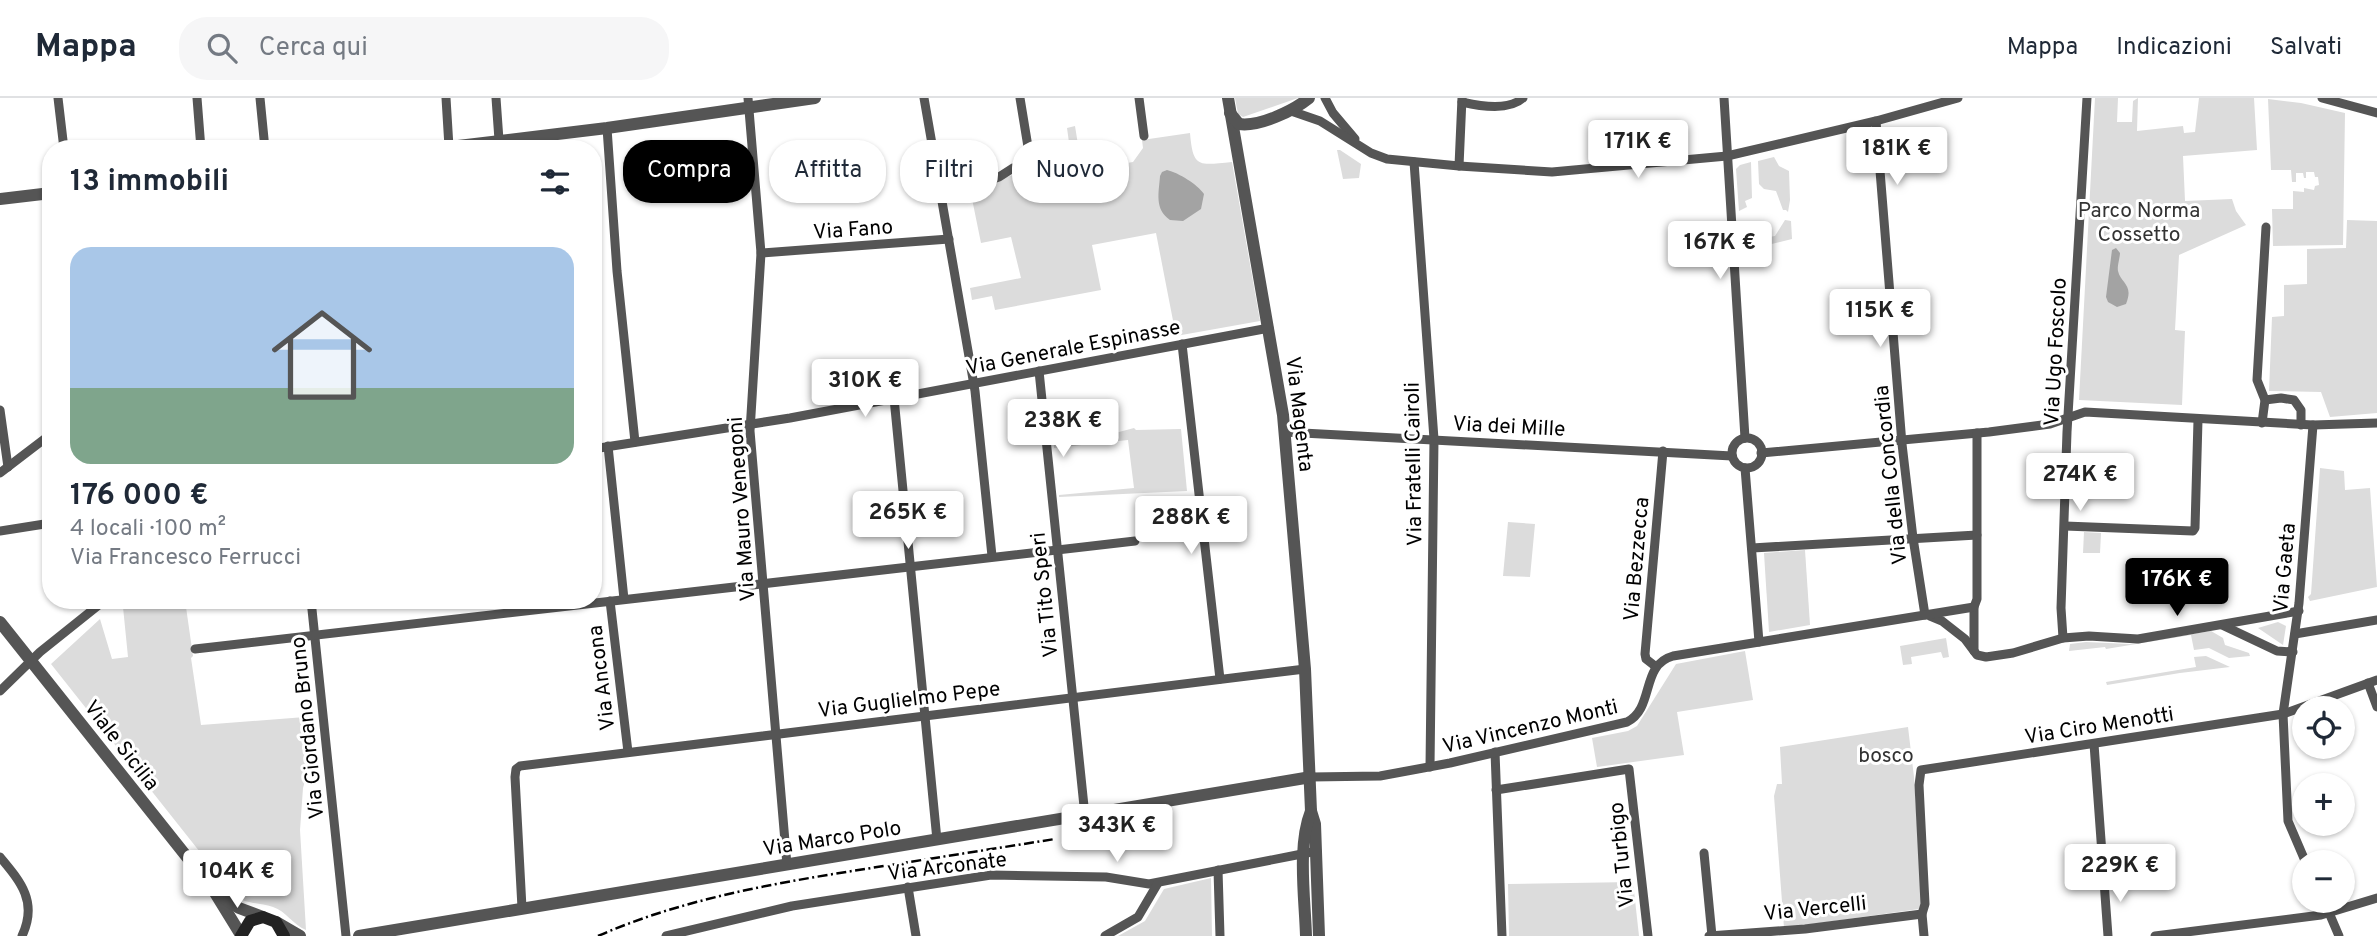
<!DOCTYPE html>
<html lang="it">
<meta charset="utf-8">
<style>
:root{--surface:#fff;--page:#f6f6f7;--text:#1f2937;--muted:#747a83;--line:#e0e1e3;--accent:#000}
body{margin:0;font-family:Overpass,sans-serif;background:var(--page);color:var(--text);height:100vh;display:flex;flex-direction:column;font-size:26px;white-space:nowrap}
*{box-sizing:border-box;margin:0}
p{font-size:23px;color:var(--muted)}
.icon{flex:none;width:38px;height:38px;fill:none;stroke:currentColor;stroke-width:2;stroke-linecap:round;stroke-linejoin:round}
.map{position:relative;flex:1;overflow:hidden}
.sheet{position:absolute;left:42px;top:42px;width:560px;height:469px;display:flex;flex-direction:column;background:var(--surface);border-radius:28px;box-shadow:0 2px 5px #0004}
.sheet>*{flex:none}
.hud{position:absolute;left:623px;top:42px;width:665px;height:63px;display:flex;gap:14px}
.fabs{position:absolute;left:2292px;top:598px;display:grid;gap:14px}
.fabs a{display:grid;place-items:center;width:63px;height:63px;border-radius:50%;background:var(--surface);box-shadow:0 2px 5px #0004;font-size:35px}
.price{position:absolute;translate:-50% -60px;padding:0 16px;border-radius:7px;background:#fff;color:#222;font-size:23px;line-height:46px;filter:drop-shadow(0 2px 4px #0008)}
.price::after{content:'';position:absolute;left:50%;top:42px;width:21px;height:16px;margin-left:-10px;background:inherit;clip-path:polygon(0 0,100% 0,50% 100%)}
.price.selected{background:var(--accent);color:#fff}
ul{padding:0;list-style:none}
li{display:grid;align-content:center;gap:14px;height:371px;padding:0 28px}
li span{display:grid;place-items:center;height:217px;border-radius:21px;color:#555}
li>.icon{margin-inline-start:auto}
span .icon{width:126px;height:126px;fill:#fffc;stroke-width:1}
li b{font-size:30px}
h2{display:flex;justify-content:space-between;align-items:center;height:84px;padding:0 28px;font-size:30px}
.chip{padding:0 24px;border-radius:28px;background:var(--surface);box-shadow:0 2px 5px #0004;font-size:24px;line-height:63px}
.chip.selected{background:var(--accent);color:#fff}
header{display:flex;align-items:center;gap:42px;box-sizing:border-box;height:98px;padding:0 35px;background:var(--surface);border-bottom:2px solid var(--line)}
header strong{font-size:33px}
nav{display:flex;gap:38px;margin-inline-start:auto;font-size:24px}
.search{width:490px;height:63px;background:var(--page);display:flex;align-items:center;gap:18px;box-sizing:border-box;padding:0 24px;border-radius:28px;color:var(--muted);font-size:26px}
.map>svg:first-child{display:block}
.green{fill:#dcdcdc}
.water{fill:#a3a3a3}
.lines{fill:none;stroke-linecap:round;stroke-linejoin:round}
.minor{stroke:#555;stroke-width:9}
.tertiary{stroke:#555;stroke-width:12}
.secondary{stroke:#222;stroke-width:12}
.rail{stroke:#000;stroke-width:2.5;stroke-dasharray:10 3.5 2 3.5;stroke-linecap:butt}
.labels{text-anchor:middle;stroke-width:6;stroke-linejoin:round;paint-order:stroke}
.park-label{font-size:21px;fill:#333;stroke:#fff}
.street-label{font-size:21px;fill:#000;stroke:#fff}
</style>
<header>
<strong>Mappa</strong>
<div class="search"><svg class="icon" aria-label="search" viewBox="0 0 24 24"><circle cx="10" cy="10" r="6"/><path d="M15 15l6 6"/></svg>Cerca qui</div>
<nav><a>Mappa</a><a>Indicazioni</a><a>Salvati</a></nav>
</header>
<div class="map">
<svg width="2377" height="838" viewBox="0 0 2377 838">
<rect width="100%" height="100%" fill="#fff"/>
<g class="green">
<path d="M 1235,0 L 1298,0 L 1243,19 L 1238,16 Z"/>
<path d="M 2095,0 L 2118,0 L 2117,24 L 2132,24 L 2133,3 L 2138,0 L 2137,33 L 2183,28 L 2184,35 L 2195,34 L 2199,0 L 2254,0 L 2257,52 L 2183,58 L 2185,103 L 2232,101 L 2236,113 L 2246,127 L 2179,157 L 2175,232 L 2185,233 L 2182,307 L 2079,302 Z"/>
<path d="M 2268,1 L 2301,5 L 2345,15 L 2343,147 L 2273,148 L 2272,111 L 2293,111 L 2293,93 L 2304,94 L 2304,90 L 2314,92 L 2315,88 L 2319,87 L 2318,79 L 2315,79 L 2314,74 L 2306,74 L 2306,80 L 2304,80 L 2303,75 L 2296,75 L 2296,84 L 2292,84 L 2291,72 L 2271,72 Z"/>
<path d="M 1075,28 L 1080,59 L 1096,70 L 1133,64 L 1143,50 L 1142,42 L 1190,35 C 1193,71 1199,67 1232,64 L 1260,223 L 1176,238 L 1156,135 L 1092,147 L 1101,192 L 995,212 L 992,198 L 972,202 L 970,190 L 1021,180 L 1011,139 L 981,145 L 970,91 L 1031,71 L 1072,66 L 1067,30 Z"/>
<path d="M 1337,52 L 1340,52 L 1361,66 L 1359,80 L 1343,81 Z"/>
<path d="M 1774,59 L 1779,68 L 1789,73 L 1790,102 L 1788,114 L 1786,112 L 1783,112 L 1776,93 L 1764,91 L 1759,86 L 1758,63 Z"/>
<path d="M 1751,64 L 1752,100 L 1745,103 L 1747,109 L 1739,113 L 1736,71 L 1740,67 Z"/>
<path d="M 1785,122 L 1791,123 L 1792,141 L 1763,148 L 1761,144 L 1766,144 L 1769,139 L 1775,138 Z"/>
<path d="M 2347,122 L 2377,123 L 2377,315 L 2330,319 L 2321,294 L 2269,293 L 2272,219 L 2284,218 L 2284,187 L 2307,186 L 2307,151 L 2346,150 Z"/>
<path d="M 1134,330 L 1136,332 L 1181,331 L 1187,393 L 1059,399 L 1059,397 L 1134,390 L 1128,342 L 1054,350 L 1054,343 L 1119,334 Z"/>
<path d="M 2320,370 L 2344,373 L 2345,392 L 2370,390 L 2377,489 L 2310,503 L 2308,499 L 2311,496 Z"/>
<path d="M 1508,424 L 1535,426 L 1530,479 L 1503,478 Z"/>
<path d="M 2084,434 L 2101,435 L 2100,455 L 2083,455 Z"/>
<path d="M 1805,452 L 1810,527 L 1769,534 L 1764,455 Z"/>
<path d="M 161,502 L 185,502 L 193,558 L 191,560 L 201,627 L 305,619 L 310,666 L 303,690 L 300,732 L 306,832 C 293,827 286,813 273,809 C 259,804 247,807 234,797 L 51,566 L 100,521 L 112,561 L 128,559 L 123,509 Z"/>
<path d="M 2278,524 L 2286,528 L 2283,547 L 2258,530 Z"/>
<path d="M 2211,533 L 2223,540 L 2225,547 L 2249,555 L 2250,558 L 2229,560 L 2209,550 L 2194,552 L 2191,537 L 2106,551 L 2105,549 L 2069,553 L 2070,546 L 2086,544 L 2130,546 Z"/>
<path d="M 1946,540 L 1949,559 L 1943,560 L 1941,554 L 1911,559 L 1912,566 L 1903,567 L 1900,548 Z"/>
<path d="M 1745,553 L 1753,602 L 1677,614 L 1684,657 L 1597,669 L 1592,640 L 1628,633 L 1637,628 L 1676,566 Z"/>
<path d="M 2206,558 L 2230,569 L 2180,575 L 2107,587 L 2106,584 L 2196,569 L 2194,559 Z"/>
<path d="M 1908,629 L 1914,679 L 1922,805 L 1919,811 L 1784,830 L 1774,698 L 1777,686 L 1782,686 L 1780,649 Z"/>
<path d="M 1211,780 L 1212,838 L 1118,838 L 1145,823 L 1164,791 Z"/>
<path d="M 1633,784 L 1639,838 L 1509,838 L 1508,786 Z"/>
</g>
<g class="water">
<path d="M 1167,72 C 1179,75 1197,86 1204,96 L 1201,111 L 1183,123 L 1170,122 C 1154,111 1159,94 1160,78 L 1162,74 Z"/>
<path d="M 2116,150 L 2120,155 C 2120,159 2117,169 2118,173 C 2121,186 2134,186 2126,206 L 2117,209 L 2108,204 L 2106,199 L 2112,152 Z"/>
</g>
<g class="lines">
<g class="minor">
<path d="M 58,0 L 64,51"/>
<path d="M 197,0 L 201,51"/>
<path d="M 260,0 L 265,51"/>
<path d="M 446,0 L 449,49"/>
<path d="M 496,0 L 499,42"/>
<path d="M 748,0 L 761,155 L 750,333 L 787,767"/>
<path d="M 924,0 L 975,293 L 992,458"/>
<path d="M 1139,0 L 1144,38"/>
<path d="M 1325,0 L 1333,15 L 1355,41"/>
<path d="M 1724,0 L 1745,340"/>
<path d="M 2322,0 L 2377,15"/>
<path d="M 1462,4 C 1479,8 1509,13 1523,0"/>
<path d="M 1291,13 L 1320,23 L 1371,55 L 1387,61 L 1459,68 L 1552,74 L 1727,58 L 1876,23 L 1958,0"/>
<path d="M 1876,23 L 1902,346 L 1913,440 L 1925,517"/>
<path d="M 607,30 L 617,173 L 635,344"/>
<path d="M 544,37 L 545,51"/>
<path d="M 1414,64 L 1434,341 L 1430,669"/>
<path d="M 1459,68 L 1462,0"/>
<path d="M 941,95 L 969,89 L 999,79 L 1013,70 L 1031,67 L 1020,0"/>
<path d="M 761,155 L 949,141"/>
<path d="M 1182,246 L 1220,581"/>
<path d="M 1039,273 L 1085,718"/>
<path d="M 894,300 L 937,742"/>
<path d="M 2265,302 L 2281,300 L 2294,302 L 2301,312 L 2301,327"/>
<path d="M 0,312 L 8,369"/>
<path d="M 2262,325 L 2265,302 L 2257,282 L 2266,129"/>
<path d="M 1284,334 L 1732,358"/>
<circle cx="1747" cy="355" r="15"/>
<path d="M 608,348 L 624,501"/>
<path d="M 593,351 L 790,320 L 1269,230"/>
<path d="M 1761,355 L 1989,334 L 2050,326 L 2085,314 L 2313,327 L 2377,325"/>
<path d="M 1745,370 L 1759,544"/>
<path d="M 0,375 L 51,336"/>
<path d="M 2065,428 L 2193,433 L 2195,430 L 2198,322"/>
<path d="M 0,433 L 51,425"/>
<path d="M 1752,450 L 1977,437"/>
<path d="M 311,502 L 346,838"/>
<path d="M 610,503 L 628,654"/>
<path d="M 1930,518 L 1942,523 L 1965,541 L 1977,557 L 1986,559 L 2013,555 L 2063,540 L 2089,538 L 2138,541 L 2299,513"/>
<path d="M 2222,527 L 2277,553 L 2293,554"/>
<path d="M 2295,536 L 2377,522"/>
<path d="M 2063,540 L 2061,510 L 2067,334 L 2087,0"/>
<path d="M 195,551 L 1135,443"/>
<path d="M 1974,553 L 1974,509 L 1977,501 L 1977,335"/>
<path d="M 1655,568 L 1646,561 L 1645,556 L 1663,353"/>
<path d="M 2368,585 L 2377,609"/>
<path d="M 0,593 L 40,554 L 105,502"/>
<path d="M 2094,646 L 2108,838"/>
<path d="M 1495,654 L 1502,838"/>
<path d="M 1311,679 L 1380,678 L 1450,665 L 1627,624 C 1655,610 1640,567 1673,558 L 1974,509"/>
<path d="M 1496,692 L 1629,671 L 1648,838"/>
<path d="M 1704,755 L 1712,838"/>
<path d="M 0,759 C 21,784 38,804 22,838"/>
<path d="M 2306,765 L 2288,723 L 2283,616 L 2299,505 L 2313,327"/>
<path d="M 1218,772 L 1220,838"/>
<path d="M 908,789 L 916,838"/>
<path d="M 2324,803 L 2339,838"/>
<path d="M 522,810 L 515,679 L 516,671 L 520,668 L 1305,571"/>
<path d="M 666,838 L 792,808 L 991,777 L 1106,779 L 1149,786 L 1317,753"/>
<path d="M 1105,838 L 1138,819 L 1158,785"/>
<path d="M 1709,838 L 1805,831 L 1922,816"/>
<path d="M 1924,838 L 1922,816 L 1925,806 L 1919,687 L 1921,672 L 2283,616 L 2377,582"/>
<path d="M 2155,838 L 2321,817 L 2377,800"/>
</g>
<g class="tertiary">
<path d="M 1228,0 L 1283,317 L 1305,571 L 1311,713 L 1315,726 L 1319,838"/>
<path d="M 1230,15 L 1239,26 C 1259,29 1293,13 1309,0"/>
<path d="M 433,51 L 607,30 L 815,0"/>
<path d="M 0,101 L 51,95"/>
<path d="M 0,524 L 214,793 L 241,837"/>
<path d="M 220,798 L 239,810 L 263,819"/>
<path d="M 276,824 L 300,838"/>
<path d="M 359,838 L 1311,679"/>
<path d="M 1306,838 C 1305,801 1297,748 1311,713"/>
</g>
<path class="secondary" d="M 241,838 L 250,823 L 263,819 L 276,824 L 284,838"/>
<path class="rail" d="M 598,838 C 682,801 775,785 865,771 C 928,761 992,751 1055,741"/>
</g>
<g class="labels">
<g class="park-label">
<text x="2139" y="119">Parco Norma<tspan x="2139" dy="24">Cossetto</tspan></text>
<text x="1886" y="664">bosco</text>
</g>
<g class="street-label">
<text transform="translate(853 131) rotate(-4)" y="7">Via Fano</text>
<text transform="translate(1073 249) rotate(-11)" y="7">Via Generale Espinasse</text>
<text transform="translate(2055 254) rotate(-87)" y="7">Via Ugo Foscolo</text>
<text transform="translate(1300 316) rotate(83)" y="7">Via Magenta</text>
<text transform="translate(1509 328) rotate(3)" y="7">Via dei Mille</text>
<text transform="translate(1413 366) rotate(-91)" y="7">Via Fratelli Cairoli</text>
<text transform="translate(1890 377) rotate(-96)" y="7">Via della Concordia</text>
<text transform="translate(741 411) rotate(-94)" y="7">Via Mauro Venegoni</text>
<text transform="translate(1636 461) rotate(-85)" y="7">Via Bezzecca</text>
<text transform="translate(2284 470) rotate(-85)" y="7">Via Gaeta</text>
<text transform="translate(1044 497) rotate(-96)" y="7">Via Tito Speri</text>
<text transform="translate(601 580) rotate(-97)" y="7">Via Ancona</text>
<text transform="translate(909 601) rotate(-7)" y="7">Via Guglielmo Pepe</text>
<text transform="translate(2099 627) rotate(-9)" y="7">Via Ciro Menotti</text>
<text transform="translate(1530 628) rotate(-13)" y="7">Via Vincenzo Monti</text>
<text transform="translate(307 630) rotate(-96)" y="7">Via Giordano Bruno</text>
<text transform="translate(122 647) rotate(52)" y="7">Viale Sicilia</text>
<text transform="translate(832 740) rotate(-9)" y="7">Via Marco Polo</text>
<text transform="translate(1621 757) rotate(-96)" y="7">Via Turbigo</text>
<text transform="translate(947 768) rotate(-7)" y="7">Via Arconate</text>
<text transform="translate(1815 810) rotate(-6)" y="7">Via Vercelli</text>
</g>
</g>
</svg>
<div class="fabs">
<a><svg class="icon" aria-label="locate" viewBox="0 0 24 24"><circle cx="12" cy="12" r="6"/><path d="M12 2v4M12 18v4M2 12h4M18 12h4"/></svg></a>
<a>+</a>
<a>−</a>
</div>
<b class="price" style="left:1638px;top:82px">171K €</b>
<b class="price" style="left:1897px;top:89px">181K €</b>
<b class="price" style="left:1720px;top:183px">167K €</b>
<b class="price" style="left:1880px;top:251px">115K €</b>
<b class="price" style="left:865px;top:321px">310K €</b>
<b class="price" style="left:1063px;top:361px">238K €</b>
<b class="price" style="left:2080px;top:415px">274K €</b>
<b class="price" style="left:908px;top:453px">265K €</b>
<b class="price" style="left:1191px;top:458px">288K €</b>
<b class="price selected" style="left:2177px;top:520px">176K €</b>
<b class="price" style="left:1117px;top:766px">343K €</b>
<b class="price" style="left:2120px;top:806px">229K €</b>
<b class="price" style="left:237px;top:812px">104K €</b>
<div class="hud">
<a class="chip selected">Compra</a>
<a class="chip">Affitta</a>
<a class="chip">Filtri</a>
<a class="chip">Nuovo</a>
</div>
<section class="sheet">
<h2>13 immobili<svg class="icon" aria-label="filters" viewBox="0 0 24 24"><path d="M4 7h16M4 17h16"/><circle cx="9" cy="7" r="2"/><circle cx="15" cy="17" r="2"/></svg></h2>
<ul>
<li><span style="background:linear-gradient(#a9c7e8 65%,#7fa58c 0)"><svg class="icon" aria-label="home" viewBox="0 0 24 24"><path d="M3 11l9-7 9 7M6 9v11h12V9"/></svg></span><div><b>176 000 €</b><p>4 locali · 100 m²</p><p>Via Francesco Ferrucci</p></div></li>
</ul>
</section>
</div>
